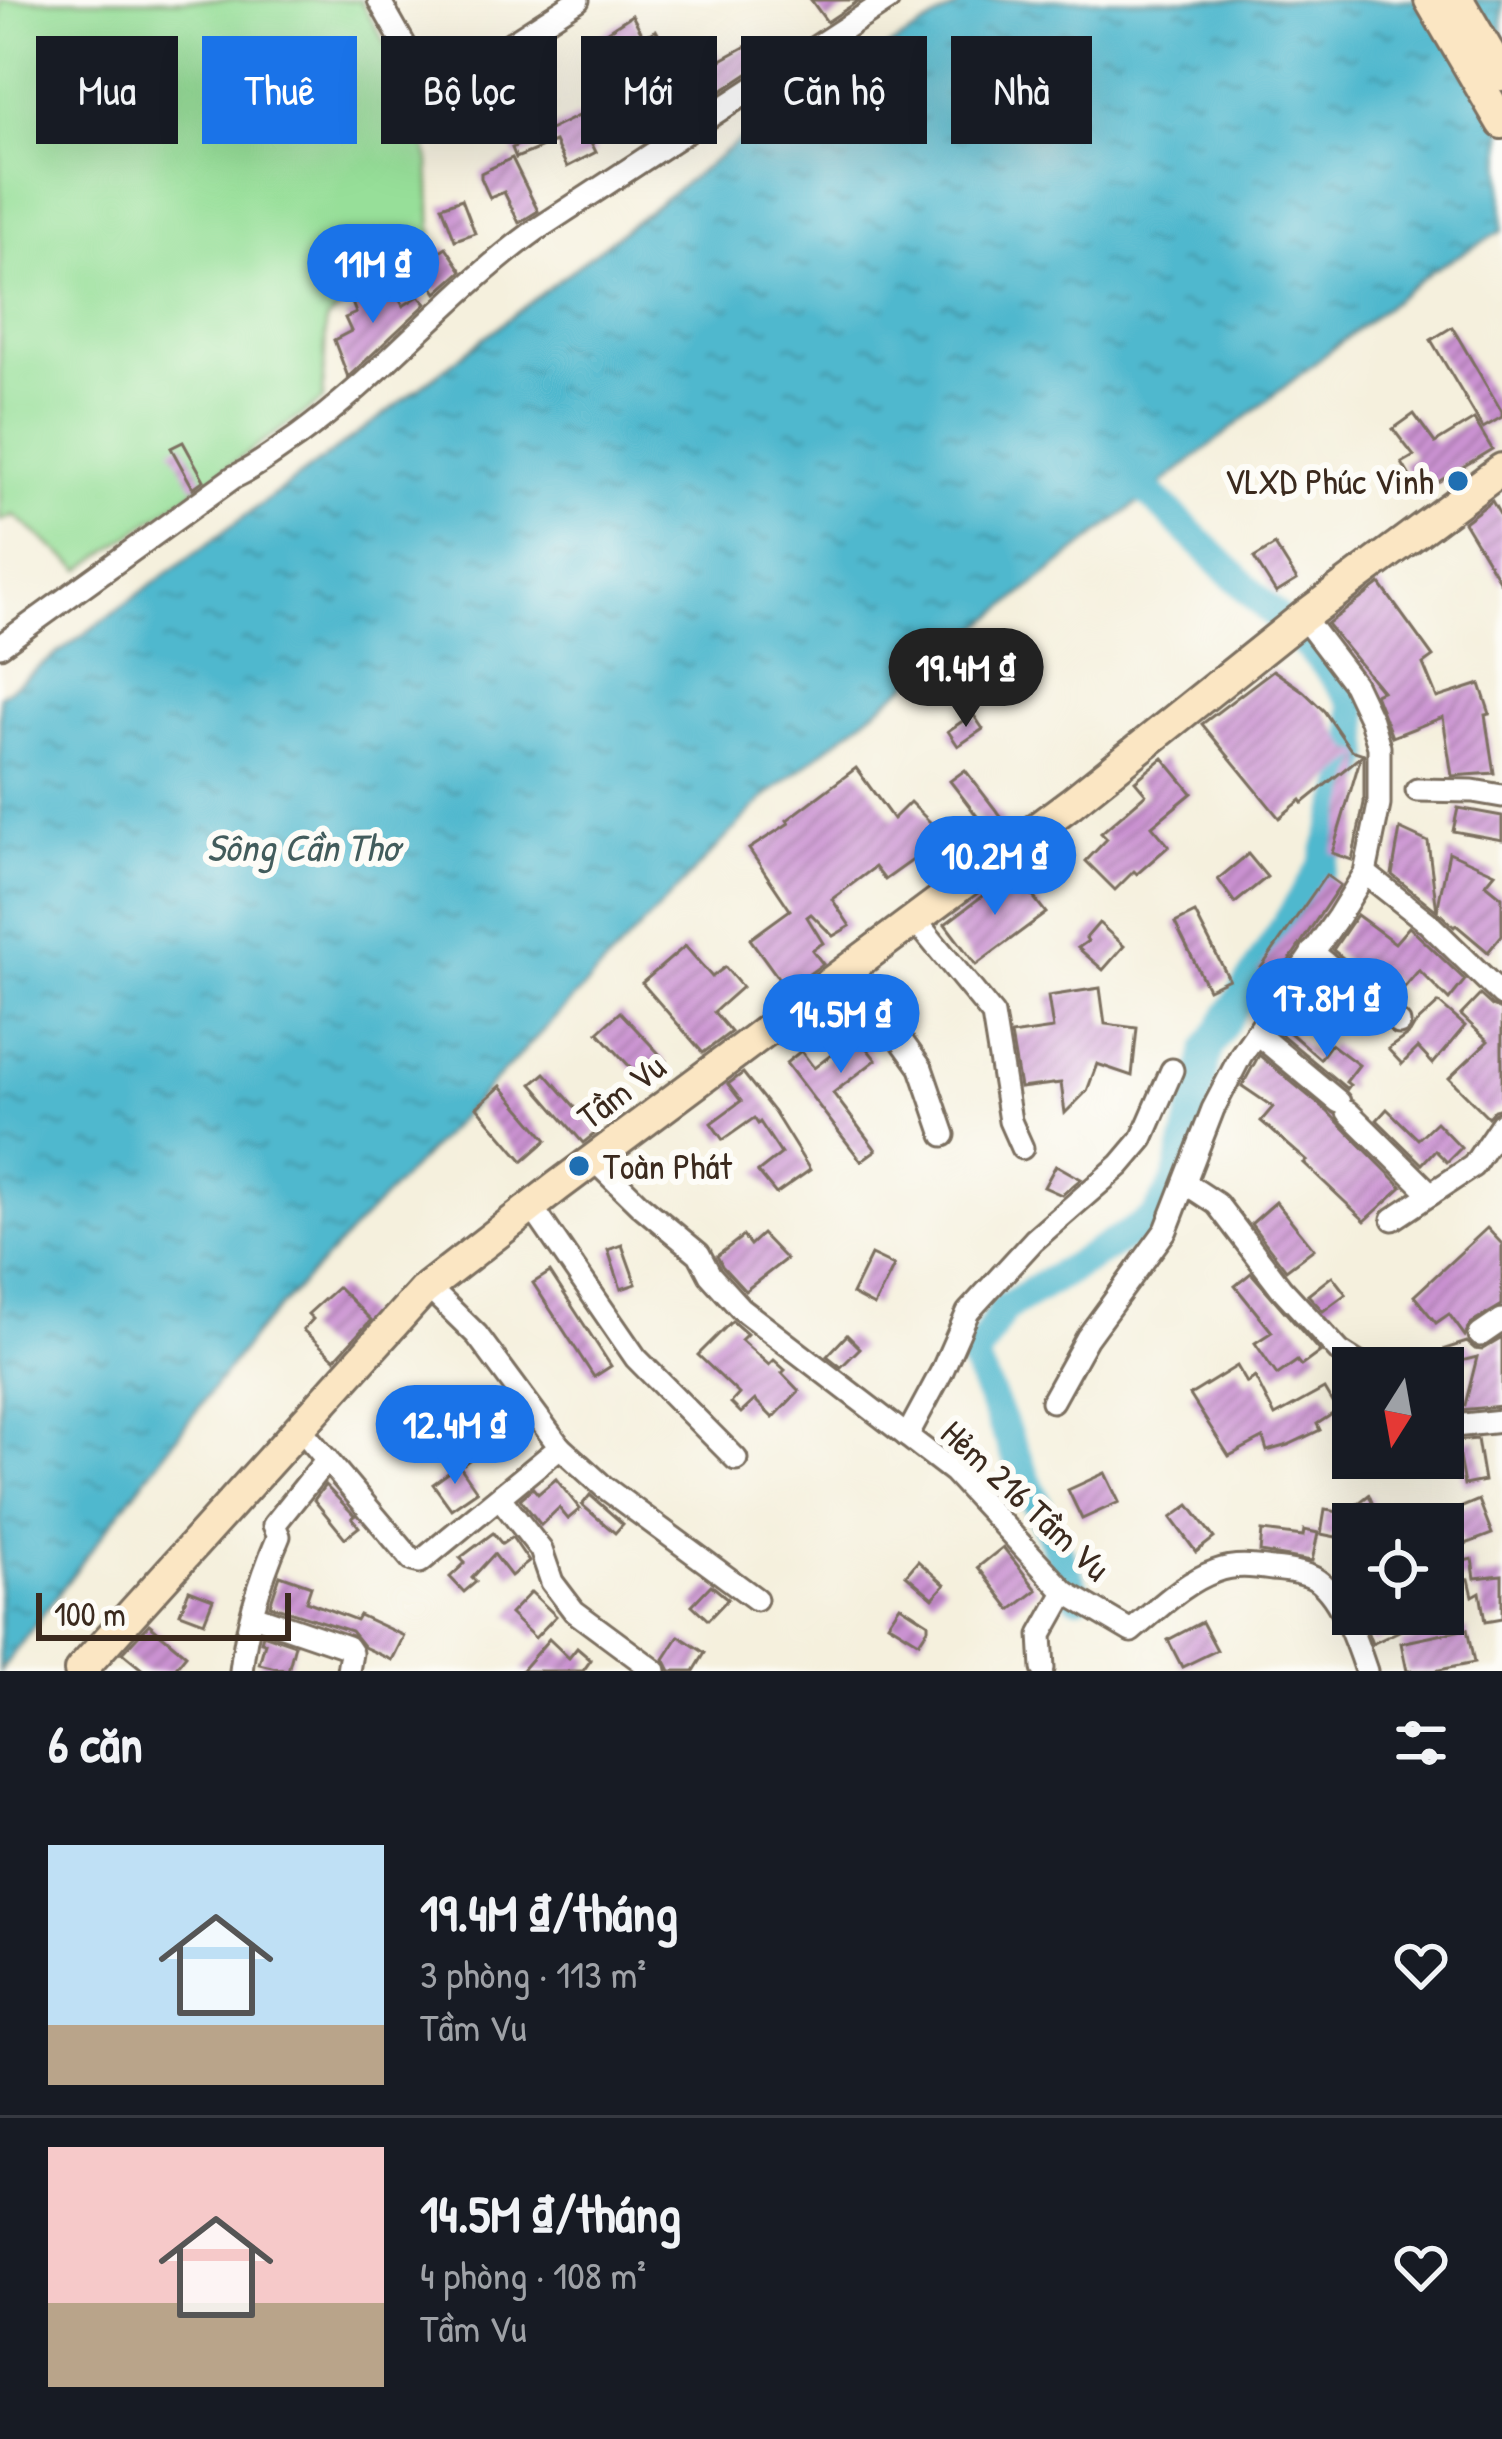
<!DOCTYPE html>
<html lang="vi">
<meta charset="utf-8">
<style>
:root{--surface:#171b24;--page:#242831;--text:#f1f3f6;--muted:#9ea1a6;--line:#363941;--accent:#1a73e8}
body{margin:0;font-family:"Patrick Hand",sans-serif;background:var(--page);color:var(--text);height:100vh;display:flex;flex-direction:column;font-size:45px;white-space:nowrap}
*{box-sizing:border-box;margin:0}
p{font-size:39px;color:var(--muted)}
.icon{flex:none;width:66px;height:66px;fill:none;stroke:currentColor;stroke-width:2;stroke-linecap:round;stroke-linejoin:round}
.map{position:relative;height:1671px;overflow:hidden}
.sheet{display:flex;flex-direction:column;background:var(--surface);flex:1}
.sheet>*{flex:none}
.top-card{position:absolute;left:36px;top:36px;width:1431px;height:108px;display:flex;gap:24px}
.needle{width:78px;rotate:191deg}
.buttons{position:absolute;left:1332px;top:1347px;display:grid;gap:24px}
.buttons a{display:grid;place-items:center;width:132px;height:132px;border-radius:0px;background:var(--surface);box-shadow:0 12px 48px #0002;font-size:60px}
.scale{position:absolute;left:36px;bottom:30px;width:255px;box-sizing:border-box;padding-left:12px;border:6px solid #3b2a1e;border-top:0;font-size:33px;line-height:42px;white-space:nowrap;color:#3b2a1e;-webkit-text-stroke:9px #fdfcf7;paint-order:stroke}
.price{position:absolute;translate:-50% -102px;padding:0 27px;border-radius:42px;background:var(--accent);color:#fff;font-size:39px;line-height:78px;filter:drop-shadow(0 3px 6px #0008)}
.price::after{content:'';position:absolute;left:50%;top:72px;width:36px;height:27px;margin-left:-18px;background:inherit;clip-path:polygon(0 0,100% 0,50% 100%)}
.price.active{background:#222;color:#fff}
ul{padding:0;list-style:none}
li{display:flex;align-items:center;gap:36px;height:300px;padding:0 48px}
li+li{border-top:3px solid var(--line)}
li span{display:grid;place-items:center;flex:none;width:336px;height:240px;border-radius:0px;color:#555}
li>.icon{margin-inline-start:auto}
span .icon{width:144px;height:144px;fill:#fffc;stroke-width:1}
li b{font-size:51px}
h2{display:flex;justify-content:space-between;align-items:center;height:144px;padding:0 48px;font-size:51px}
.chip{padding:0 42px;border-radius:0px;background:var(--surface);box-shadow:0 12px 48px #0002;font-size:42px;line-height:108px}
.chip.active{background:var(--accent);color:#fff}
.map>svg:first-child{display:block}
.green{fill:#97df99;stroke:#69845c;stroke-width:3}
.water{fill:url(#water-ripples);stroke:#467176;stroke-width:3}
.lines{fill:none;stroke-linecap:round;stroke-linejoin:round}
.river{stroke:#50b8ce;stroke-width:30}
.building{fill:url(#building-hatch)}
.street-casing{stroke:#7c6f61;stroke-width:27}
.secondary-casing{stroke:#7c6f61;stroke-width:36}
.street{stroke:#fff;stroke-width:21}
.secondary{stroke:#fbe6c3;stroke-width:30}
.poi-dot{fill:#1f6fb2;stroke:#fdfcf7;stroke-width:4.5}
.labels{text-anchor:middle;stroke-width:12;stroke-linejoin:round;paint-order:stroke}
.poi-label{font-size:36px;fill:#3b2a1e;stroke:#fdfcf7;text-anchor:end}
.street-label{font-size:36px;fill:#3b2a1e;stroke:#fdfcf7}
.water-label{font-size:39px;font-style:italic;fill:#425c5c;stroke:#fdfcf7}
</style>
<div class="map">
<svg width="1502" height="1671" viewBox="0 0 1502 1671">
<defs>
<pattern id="water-ripples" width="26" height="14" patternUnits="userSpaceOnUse" patternTransform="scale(3)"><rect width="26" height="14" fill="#50b8ce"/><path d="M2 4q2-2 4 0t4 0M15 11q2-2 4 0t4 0" fill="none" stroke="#4496a7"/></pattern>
<pattern id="building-hatch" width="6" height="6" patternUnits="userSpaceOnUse" patternTransform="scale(3)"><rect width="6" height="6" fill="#ca92d1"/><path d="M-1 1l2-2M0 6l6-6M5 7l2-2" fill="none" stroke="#a577a9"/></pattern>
</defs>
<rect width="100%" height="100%" fill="#fdfcf7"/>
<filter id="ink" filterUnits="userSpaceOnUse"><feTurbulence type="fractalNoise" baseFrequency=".00833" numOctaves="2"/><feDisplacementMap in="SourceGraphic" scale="24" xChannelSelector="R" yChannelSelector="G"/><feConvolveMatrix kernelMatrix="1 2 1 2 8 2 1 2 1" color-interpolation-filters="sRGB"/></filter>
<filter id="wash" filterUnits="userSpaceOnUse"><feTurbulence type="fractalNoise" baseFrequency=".004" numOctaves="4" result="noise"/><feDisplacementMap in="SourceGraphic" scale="48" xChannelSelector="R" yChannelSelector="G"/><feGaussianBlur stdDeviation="2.7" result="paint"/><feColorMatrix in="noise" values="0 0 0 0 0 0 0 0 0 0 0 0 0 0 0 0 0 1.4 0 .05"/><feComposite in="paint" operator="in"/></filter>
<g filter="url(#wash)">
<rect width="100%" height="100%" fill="#f5f0dd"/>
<path class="green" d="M 0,0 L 360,0 L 411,88 L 429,161 L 432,236 L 326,320 L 323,400 L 81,570 L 14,515 L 0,521 Z"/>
<path class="water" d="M 968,0 L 1502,0 L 1502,231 L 1431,271 L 764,798 L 254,1334 L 0,1671 L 0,696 L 401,402 L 769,118 Z"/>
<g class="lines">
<path class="river" d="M 1077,1595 L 974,1359 L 1003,1309 L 1154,1219 L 1177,1181 L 1208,1049 L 1322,867 L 1358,753 L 1353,700 L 1323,662 L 1149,493"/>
</g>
<g id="blocks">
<g class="building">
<path d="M 811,0 L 860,0 L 827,22 Z"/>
<path d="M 632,15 L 644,37 L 656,30 L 674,63 L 688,55 L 693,62 L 715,49 L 721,60 L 750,44 L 761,65 L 670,125 L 659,106 L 625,123 L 608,89 L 616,85 L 589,43 Z"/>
<path d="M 534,107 L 545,132 L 578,116 L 596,152 L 567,167 L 555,142 L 516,158 L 512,148 L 532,138 L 521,112 Z"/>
<path d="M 512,158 L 538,211 L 519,223 L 504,192 L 490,198 L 481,178 L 481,173 Z"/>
<path d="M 462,199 L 475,233 L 455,240 L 442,206 Z"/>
<path d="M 446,247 L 462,271 L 437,293 L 419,265 Z"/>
<path d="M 393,288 L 403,306 L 419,296 L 426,304 L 348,377 L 334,340 L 351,331 L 345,318 L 356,313 L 351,300 Z"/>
<path d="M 1452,327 L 1502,412 L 1502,417 L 1483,428 L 1431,340 Z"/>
<path d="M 1414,414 L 1435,443 L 1474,419 L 1492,449 L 1420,493 L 1402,463 L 1414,456 L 1393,429 Z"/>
<path d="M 183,442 L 204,480 L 193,488 L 171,448 Z"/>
<path d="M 1492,501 L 1502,518 L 1502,585 L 1464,522 Z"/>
<path d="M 1275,545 L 1297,580 L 1276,593 L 1254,558 Z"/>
<path d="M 1380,584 L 1433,657 L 1423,664 L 1437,698 L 1480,684 L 1490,714 L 1485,715 L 1494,773 L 1452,776 L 1443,717 L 1392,737 L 1375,694 L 1382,691 L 1327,624 Z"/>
<path d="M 1273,670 L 1303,691 L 1324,711 L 1351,750 L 1364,754 L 1364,803 L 1352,860 L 1332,853 L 1361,756 L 1303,803 L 1301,800 L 1279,818 L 1202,724 Z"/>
<path d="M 973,714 L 983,729 L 958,746 L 948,731 Z"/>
<path d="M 1163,758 L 1192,793 L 1152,826 L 1169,846 L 1137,874 L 1134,871 L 1115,890 L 1086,861 L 1107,839 L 1101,833 L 1146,794 L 1135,781 Z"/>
<path d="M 856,768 L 893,819 L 910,802 L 938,830 L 917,851 L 920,855 L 885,880 L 875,867 L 832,899 L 850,926 L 833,936 L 811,914 L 807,917 L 823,943 L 812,950 L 823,964 L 787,990 L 750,939 L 790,910 L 749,849 L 789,823 L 787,820 Z"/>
<path d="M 965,770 L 1005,822 L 990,833 L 950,781 Z"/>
<path d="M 1458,808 L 1502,816 L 1502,840 L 1453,831 Z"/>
<path d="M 1400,829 L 1428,842 L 1437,911 L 1392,875 Z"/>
<path d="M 1449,852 L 1495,873 L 1486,884 L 1502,897 L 1502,935 L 1488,952 L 1456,925 L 1454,927 L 1437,911 Z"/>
<path d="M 1248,854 L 1267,877 L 1235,903 L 1218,879 Z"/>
<path d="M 1014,872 L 1046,913 L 976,965 L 945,924 Z"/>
<path d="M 1326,875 L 1340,885 L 1274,983 L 1258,972 Z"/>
<path d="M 1195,913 L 1229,979 L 1208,989 L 1175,923 Z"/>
<path d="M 1357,915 L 1395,943 L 1409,927 L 1465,980 L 1449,1000 L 1419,970 L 1403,989 L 1383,973 L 1374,983 L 1333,950 Z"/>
<path d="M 1099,923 L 1124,946 L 1103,970 L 1078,948 L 1088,941 L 1086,938 Z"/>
<path d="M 685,946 L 712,977 L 725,967 L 742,987 L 714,1012 L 731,1032 L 703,1053 L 642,983 Z"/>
<path d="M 1316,975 L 1341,995 L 1330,1007 L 1307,987 Z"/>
<path d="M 1100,988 L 1105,1024 L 1137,1028 L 1132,1076 L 1097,1064 L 1087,1091 L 1065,1113 L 1061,1083 L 1020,1088 L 1011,1035 L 1053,1029 L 1048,996 Z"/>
<path d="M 849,993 L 883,1041 L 868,1050 L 876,1060 L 833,1093 L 876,1150 L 861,1161 L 786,1063 L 801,1051 L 814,1068 L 859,1034 L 838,1001 Z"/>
<path d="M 1480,995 L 1492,1006 L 1502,1010 L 1502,1108 L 1494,1110 L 1488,1117 L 1449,1078 L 1488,1041 L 1461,1015 Z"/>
<path d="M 1439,1003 L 1465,1026 L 1433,1064 L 1418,1048 L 1402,1064 L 1388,1049 L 1410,1033 L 1414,1026 Z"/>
<path d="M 620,1012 L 666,1061 L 644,1082 L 598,1032 Z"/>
<path d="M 1281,1025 L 1320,1059 L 1331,1044 L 1359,1065 L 1346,1082 L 1350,1085 L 1347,1089 L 1277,1031 Z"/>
<path d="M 1259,1055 L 1327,1111 L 1402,1187 L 1365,1221 L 1304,1163 L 1307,1161 L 1261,1121 L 1273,1107 L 1242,1086 Z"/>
<path d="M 545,1073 L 597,1132 L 583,1143 L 532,1084 Z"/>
<path d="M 743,1073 L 774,1112 L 810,1170 L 776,1194 L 758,1172 L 781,1154 L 760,1122 L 758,1124 L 754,1118 L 723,1140 L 711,1123 L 741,1101 L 728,1084 Z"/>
<path d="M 501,1086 L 547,1140 L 523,1161 L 477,1107 Z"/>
<path d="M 1387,1109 L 1418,1139 L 1436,1122 L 1461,1148 L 1447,1162 L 1435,1150 L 1422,1164 L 1377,1120 Z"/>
<path d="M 1056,1165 L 1081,1179 L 1062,1195 L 1044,1187 Z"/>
<path d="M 1276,1202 L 1314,1249 L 1286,1270 L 1251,1224 Z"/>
<path d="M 1487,1228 L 1502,1244 L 1502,1305 L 1472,1323 L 1465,1336 L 1449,1314 L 1436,1323 L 1414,1296 Z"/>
<path d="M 762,1234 L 786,1259 L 745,1291 L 722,1266 L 717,1256 L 743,1236 L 750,1245 Z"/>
<path d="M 622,1245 L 636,1284 L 621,1289 L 608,1250 Z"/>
<path d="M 871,1255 L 894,1266 L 874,1306 L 852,1294 Z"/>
<path d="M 550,1272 L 611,1366 L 594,1377 L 533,1283 Z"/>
<path d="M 1251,1273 L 1320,1352 L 1301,1366 L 1297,1361 L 1277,1375 L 1255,1343 L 1272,1332 L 1235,1286 Z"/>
<path d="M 1332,1276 L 1346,1294 L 1323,1311 L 1308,1295 Z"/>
<path d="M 338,1287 L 371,1320 L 335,1359 L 303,1330 L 313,1319 L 308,1314 Z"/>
<path d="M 732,1321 L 747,1334 L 741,1340 L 769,1365 L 774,1360 L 785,1370 L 782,1373 L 799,1391 L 773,1418 L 755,1400 L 741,1413 L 731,1403 L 739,1394 L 698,1355 Z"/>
<path d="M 847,1335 L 860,1348 L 841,1367 L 827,1356 Z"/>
<path d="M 1502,1338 L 1502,1406 L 1459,1410 L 1455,1407 L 1456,1403 L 1465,1405 L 1477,1357 L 1449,1364 L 1445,1349 L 1467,1342 L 1475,1349 L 1482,1350 Z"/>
<path d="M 1237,1366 L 1247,1383 L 1255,1377 L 1275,1416 L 1324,1389 L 1337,1411 L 1317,1424 L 1320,1430 L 1288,1445 L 1267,1451 L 1263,1438 L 1229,1456 L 1190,1395 Z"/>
<path d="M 465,1419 L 487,1446 L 464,1464 L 443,1437 Z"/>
<path d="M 1477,1439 L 1484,1481 L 1464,1485 L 1456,1441 Z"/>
<path d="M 459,1465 L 477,1491 L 451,1509 L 433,1484 Z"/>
<path d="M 1105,1473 L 1119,1502 L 1082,1519 L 1068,1490 Z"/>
<path d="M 556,1479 L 580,1509 L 568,1519 L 559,1508 L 541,1525 L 520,1499 L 533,1488 L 538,1494 Z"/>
<path d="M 325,1485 L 355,1516 L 352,1518 L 359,1527 L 345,1538 L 314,1500 Z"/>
<path d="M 590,1495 L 623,1524 L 615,1533 L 582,1505 Z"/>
<path d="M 1369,1495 L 1381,1524 L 1353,1524 L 1353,1531 L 1347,1537 L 1337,1534 L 1336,1537 L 1321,1534 L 1325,1510 L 1346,1513 Z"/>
<path d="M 1479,1500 L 1492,1534 L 1463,1545 L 1450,1512 Z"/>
<path d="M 1189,1505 L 1214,1538 L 1196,1552 L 1171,1518 Z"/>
<path d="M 1304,1530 L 1318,1533 L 1312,1561 L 1260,1552 L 1262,1531 L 1303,1536 Z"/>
<path d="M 493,1533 L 502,1544 L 512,1537 L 529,1562 L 511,1576 L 494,1554 L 472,1578 L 476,1582 L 464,1592 L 450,1577 L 465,1563 L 460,1558 Z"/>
<path d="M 1003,1547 L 1037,1590 L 1011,1610 L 978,1567 Z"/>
<path d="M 1472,1559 L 1475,1578 L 1502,1575 L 1502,1619 L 1485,1622 L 1480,1592 L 1473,1596 L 1469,1579 L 1443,1585 L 1443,1566 Z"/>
<path d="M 918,1561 L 945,1585 L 933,1598 L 906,1575 Z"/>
<path d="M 280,1575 L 311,1586 L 306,1601 L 356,1620 L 359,1615 L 404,1636 L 392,1660 L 364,1647 L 351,1631 L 270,1605 Z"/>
<path d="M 711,1585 L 728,1599 L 708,1620 L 692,1605 Z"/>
<path d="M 189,1590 L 213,1599 L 204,1622 L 180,1613 Z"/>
<path d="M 531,1592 L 556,1616 L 535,1638 L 510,1614 Z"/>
<path d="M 900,1605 L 928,1623 L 928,1628 L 919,1642 L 888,1623 Z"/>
<path d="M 1389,1614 L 1435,1614 L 1372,1644 L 1366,1628 Z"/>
<path d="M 1202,1622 L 1217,1650 L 1182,1667 L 1168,1640 Z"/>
<path d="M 149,1624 L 186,1655 L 173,1671 L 144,1671 L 122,1653 Z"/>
<path d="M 1467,1629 L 1474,1663 L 1434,1671 L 1407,1671 L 1401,1643 Z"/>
<path d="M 263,1634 L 295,1645 L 288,1671 L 259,1664 L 265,1643 L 261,1642 Z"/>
<path d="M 679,1636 L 705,1653 L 694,1671 L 670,1671 L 664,1659 Z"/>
<path d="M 549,1639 L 569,1658 L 577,1648 L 591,1660 L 583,1671 L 521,1671 Z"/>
</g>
</g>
</g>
<g filter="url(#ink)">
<use href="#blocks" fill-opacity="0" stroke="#7c6f61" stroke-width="3"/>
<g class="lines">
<defs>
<g id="street">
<path d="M 379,0 L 432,94 L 578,0"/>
<path d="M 0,646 L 234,477 C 257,467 276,451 297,437 C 383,375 450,292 536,230 L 888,0"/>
<path d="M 1417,790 L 1473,791 L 1502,796"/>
<path d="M 1365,873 L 1427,922 L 1502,995"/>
<path d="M 915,920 L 993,1015 L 1010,1121 L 1022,1148"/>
<path d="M 1312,952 L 1399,1023"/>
<path d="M 850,969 L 921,1068 L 944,1135"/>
<path d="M 1256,1033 L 1339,1102"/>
<path d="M 1348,1112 L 1431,1194"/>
<path d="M 594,1160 L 640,1205 L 699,1254 L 710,1275 L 740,1308 L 954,1472 L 1065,1592 L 1131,1631 C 1157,1610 1184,1582 1216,1571 C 1235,1564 1252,1566 1272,1569 C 1285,1570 1306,1573 1317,1580 C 1341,1597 1357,1644 1366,1671"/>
<path d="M 1185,1183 L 1217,1204 L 1281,1288 L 1340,1352 L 1359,1364 L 1373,1368"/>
<path d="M 532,1207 L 636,1358 L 736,1459"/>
<path d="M 1393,1219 L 1473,1166 L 1502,1123"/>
<path d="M 1480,1335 L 1502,1320"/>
<path d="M 1052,1401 L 1087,1338 L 1166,1230 L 1213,1109 L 1241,1055 L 1338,917 L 1365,873 L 1379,805 L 1379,747 L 1371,720 L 1354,684 L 1303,617"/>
<path d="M 1443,1416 L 1454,1426 L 1502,1421"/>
<path d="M 300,1428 L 412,1560 L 420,1562 L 560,1447 L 477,1335 L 428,1287"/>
<path d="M 907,1436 L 942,1371 L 968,1312 L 1034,1240 L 1120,1165 L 1142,1139 L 1172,1070"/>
<path d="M 560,1447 L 604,1487 L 756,1599"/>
<path d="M 500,1498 L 541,1550 L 552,1582 L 574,1611 L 655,1671"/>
<path d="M 253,1615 L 347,1647 L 351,1653 L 348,1671"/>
<path d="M 1043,1669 L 1041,1635 L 1065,1592"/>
<path d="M 241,1671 C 246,1626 261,1578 279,1536 L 274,1525 L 327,1459"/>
</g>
<g id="secondary">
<path d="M 1430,0 L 1502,123"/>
<path d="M 1458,0 L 1502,75"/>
<path d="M 80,1671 L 423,1291 L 558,1186 L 1071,803 L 1303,617 L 1502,469"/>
</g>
</defs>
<use href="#street" class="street-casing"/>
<use href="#secondary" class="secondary-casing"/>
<use href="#street" class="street"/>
<use href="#secondary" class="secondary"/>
</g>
</g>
<g class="poi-dot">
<circle cx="1458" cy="481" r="12"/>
<circle cx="579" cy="1166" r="12"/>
</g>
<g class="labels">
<g class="poi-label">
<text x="1434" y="494">VLXD Phúc Vinh</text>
<text x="603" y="1179" text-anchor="start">Toàn Phát</text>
</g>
<g class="street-label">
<text transform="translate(621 1091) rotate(-37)" y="13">Tầm Vu</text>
<text transform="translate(1026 1500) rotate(43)" y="13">Hẻm 216 Tầm Vu</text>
</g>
<g class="water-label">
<text x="302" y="861">Sông Cần Thơ</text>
</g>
</g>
</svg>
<div class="buttons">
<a><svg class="needle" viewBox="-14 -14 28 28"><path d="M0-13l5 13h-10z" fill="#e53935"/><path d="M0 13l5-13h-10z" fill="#9ea1a6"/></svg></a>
<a><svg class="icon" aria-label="locate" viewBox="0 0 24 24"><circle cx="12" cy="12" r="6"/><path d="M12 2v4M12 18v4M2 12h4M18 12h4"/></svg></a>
</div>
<div class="scale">100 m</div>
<b class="price" style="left:373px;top:326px">11M ₫</b>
<b class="price active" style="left:966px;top:730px">19.4M ₫</b>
<b class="price" style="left:995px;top:918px">10.2M ₫</b>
<b class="price" style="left:1327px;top:1060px">17.8M ₫</b>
<b class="price" style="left:841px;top:1076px">14.5M ₫</b>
<b class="price" style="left:455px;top:1487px">12.4M ₫</b>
<div class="top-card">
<a class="chip">Mua</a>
<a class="chip active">Thuê</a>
<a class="chip">Bộ lọc</a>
<a class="chip">Mới</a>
<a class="chip">Căn hộ</a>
<a class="chip">Nhà</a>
</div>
</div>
<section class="sheet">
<h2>6 căn<svg class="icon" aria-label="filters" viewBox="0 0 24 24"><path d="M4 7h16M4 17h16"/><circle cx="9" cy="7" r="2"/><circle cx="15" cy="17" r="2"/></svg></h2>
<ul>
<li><span style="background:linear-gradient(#bfe0f5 75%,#b9a48a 0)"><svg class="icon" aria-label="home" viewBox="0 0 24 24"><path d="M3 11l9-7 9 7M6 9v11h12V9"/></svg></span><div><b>19.4M ₫/tháng</b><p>3 phòng · 113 m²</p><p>Tầm Vu</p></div><svg class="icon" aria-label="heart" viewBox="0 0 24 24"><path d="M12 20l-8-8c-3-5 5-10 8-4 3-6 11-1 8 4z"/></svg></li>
<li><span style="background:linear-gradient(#f6c9c9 65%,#b9a48a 0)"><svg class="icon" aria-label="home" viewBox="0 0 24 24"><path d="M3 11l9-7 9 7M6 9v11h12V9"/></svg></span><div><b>14.5M ₫/tháng</b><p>4 phòng · 108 m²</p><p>Tầm Vu</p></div><svg class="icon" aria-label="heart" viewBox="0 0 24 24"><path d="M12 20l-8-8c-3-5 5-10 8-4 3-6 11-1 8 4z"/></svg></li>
</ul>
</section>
